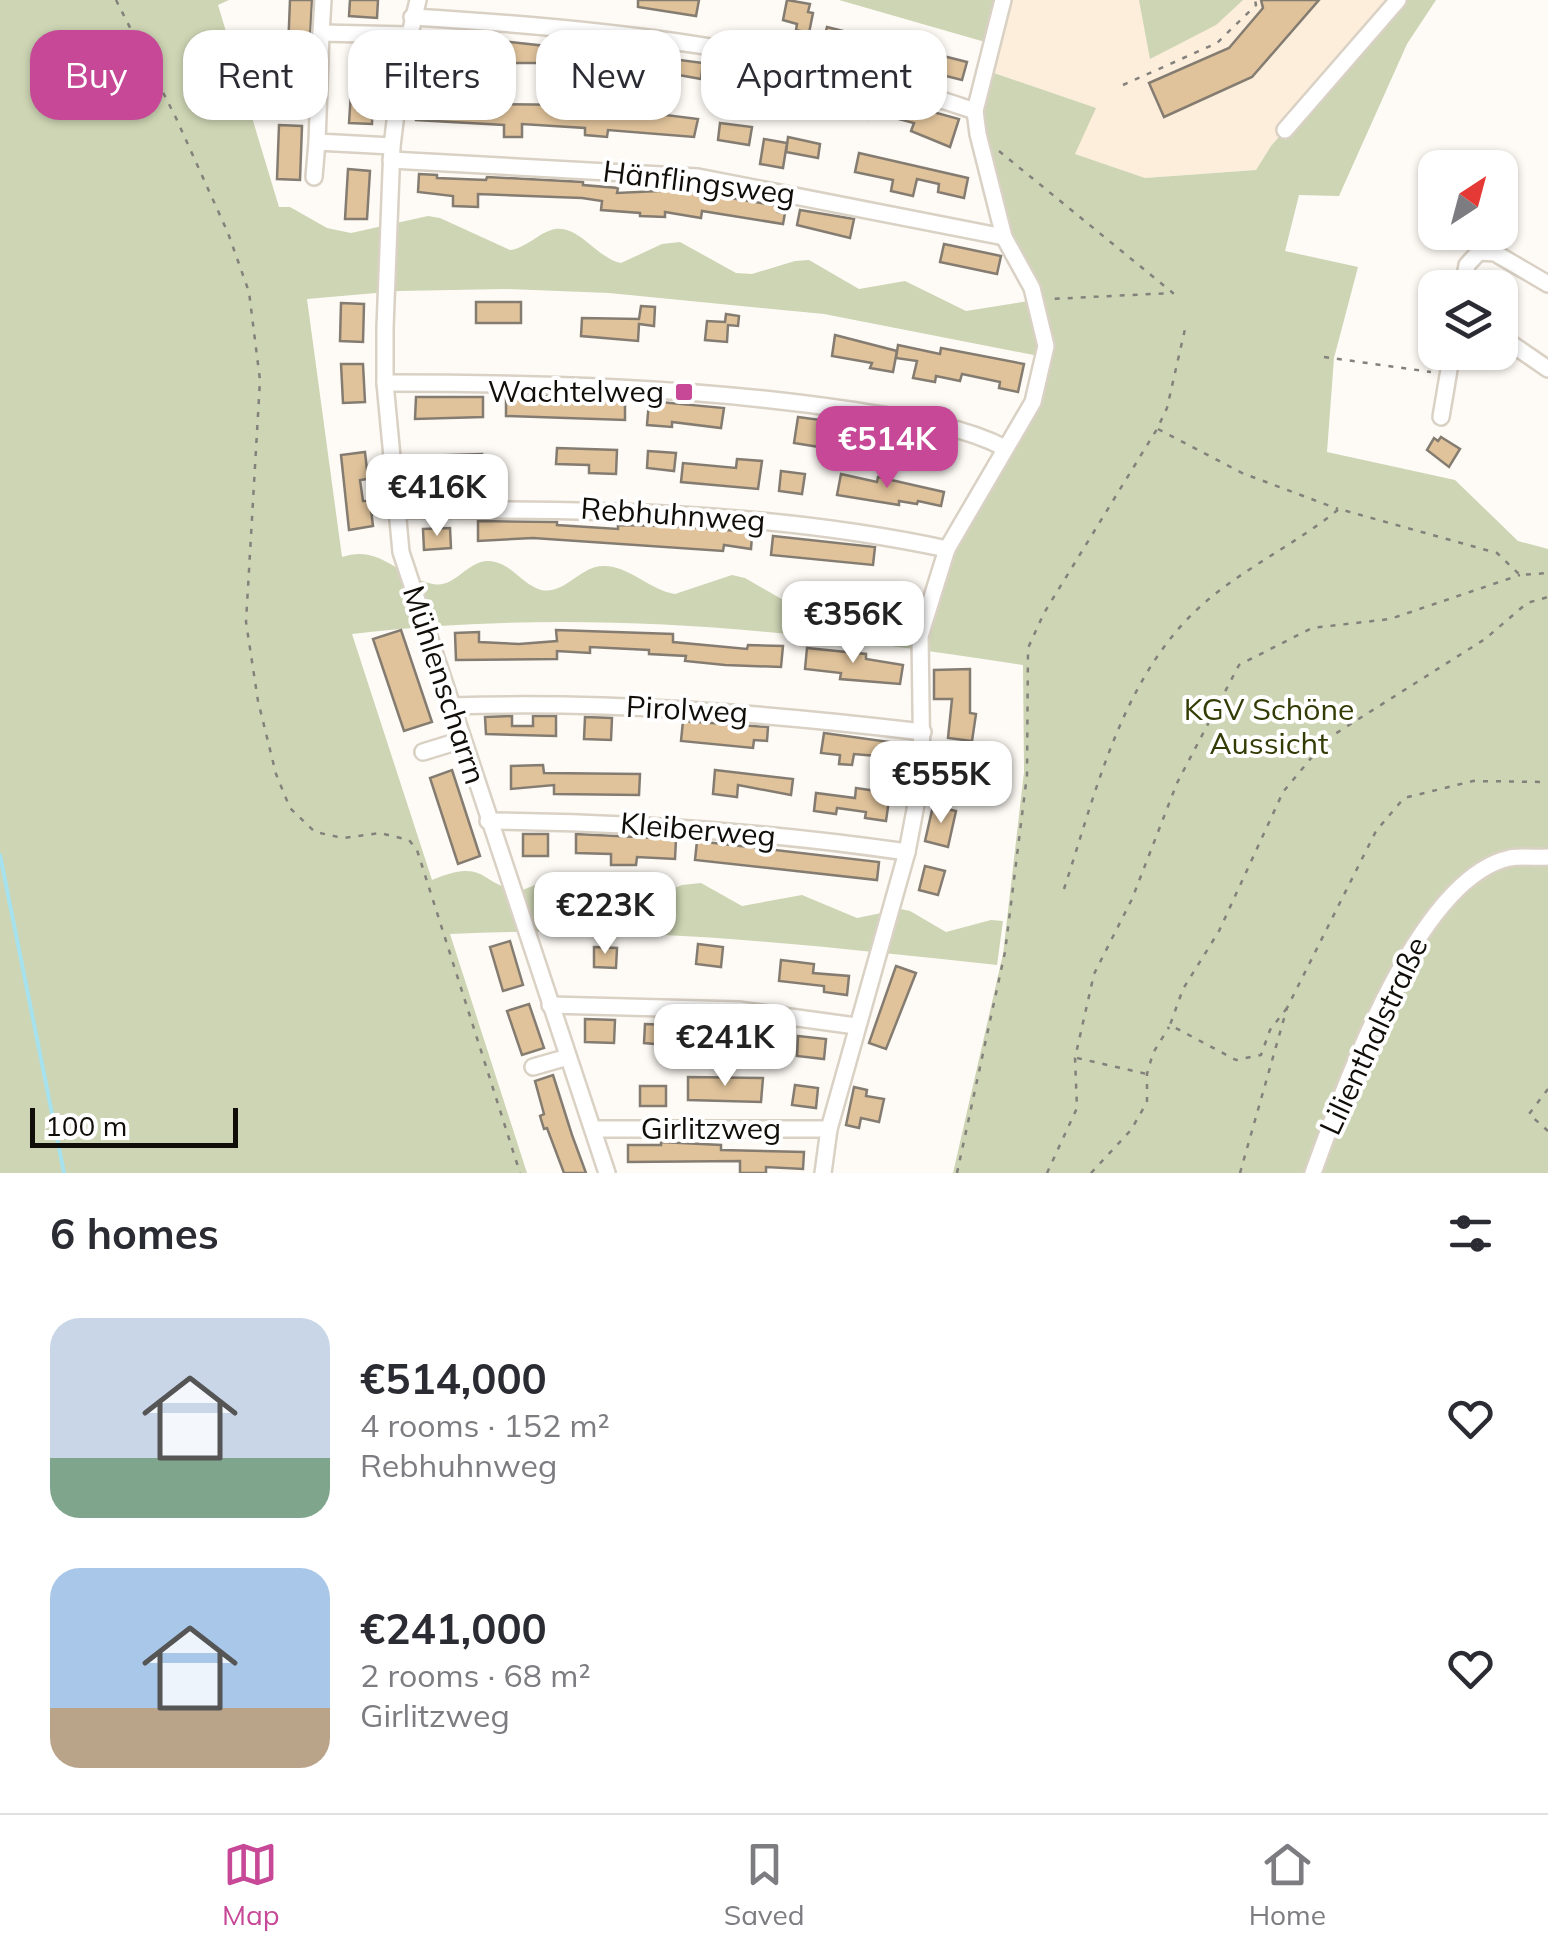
<!DOCTYPE html>
<meta charset="utf-8">
<style>
:root{--surface:#fff;--page:#f2f2f3;--text:#2b2b33;--muted:#7c7c81;--line:#e1e1e2;--accent:#c64897}
body{margin:0;font-family:Mulish,sans-serif;background:var(--page);color:var(--text);height:100vh;display:flex;flex-direction:column;font-size:38px;white-space:nowrap}
*{box-sizing:border-box;margin:0}
p{font-size:32px;color:var(--muted)}
.icon{flex:none;width:55px;height:55px;fill:none;stroke:currentColor;stroke-width:2;stroke-linecap:round;stroke-linejoin:round}
.map{position:relative;height:1173px;overflow:hidden}
.details{display:flex;flex-direction:column;background:var(--surface);flex:1}
.details>*{flex:none}
.banner{position:absolute;left:30px;top:30px;width:1000px;height:90px;display:flex;gap:20px}
.needle{width:65px;rotate:36deg}
.controls{position:absolute;left:1418px;top:150px;display:grid;gap:20px}
.controls a{display:grid;place-items:center;width:100px;height:100px;border-radius:20px;background:var(--surface);box-shadow:0 2px 8px #0004;font-size:50px}
.scale{position:absolute;left:30px;bottom:25px;width:208px;box-sizing:border-box;padding-left:10px;border:5px solid #110e0a;border-top:0;font-size:28px;line-height:35px;white-space:nowrap;color:#110e0a;-webkit-text-stroke:8px #fff;paint-order:stroke}
.price{position:absolute;translate:-50% -85px;padding:0 22px;border-radius:20px;background:#fff;color:#222;font-size:32px;line-height:65px;filter:drop-shadow(0 2px 5px #0008)}
.price::after{content:'';position:absolute;left:50%;top:60px;width:30px;height:22px;margin-left:-15px;background:inherit;clip-path:polygon(0 0,100% 0,50% 100%)}
.price.selected{background:var(--accent);color:#fff}
ul{padding:0;list-style:none}
li{display:flex;align-items:center;gap:30px;height:250px;padding:0 50px}
li span{display:grid;place-items:center;flex:none;width:280px;height:200px;border-radius:30px;color:#555}
li>.icon{margin-inline-start:auto}
span .icon{width:120px;height:120px;fill:#fffc;stroke-width:1}
li b{font-size:42px}
h2{display:flex;justify-content:space-between;align-items:center;height:120px;padding:0 50px;font-size:42px}
.pill{padding:0 35px;border-radius:30px;background:var(--surface);box-shadow:0 2px 8px #0004;font-size:35px;line-height:90px}
.pill.selected{background:var(--accent);color:#fff}
.tab-bar{display:flex;justify-content:space-around;align-items:center;height:140px;border-top:2px solid var(--line);background:var(--surface);font-size:28px;color:var(--muted)}
.tab-bar a{display:grid;justify-items:center;gap:5px}
.tab-bar .selected{color:var(--accent)}
.map>svg:first-child{display:block}
.built{fill:#fceedb}
.green{fill:#cdd5b4;fill-rule:evenodd}
.lines{fill:none;stroke-linecap:round;stroke-linejoin:round}
.stream{stroke:#a6e1ee;stroke-width:4}
.building{fill:#e0c39b;stroke:#857c71;stroke-width:2.5}
.minor-casing{stroke:#dad1c5;stroke-width:20}
.path{stroke:#84817c;stroke-width:2.5;stroke-dasharray:5 8;stroke-linecap:butt}
.minor{stroke:#fff;stroke-width:15}
.poi-dot{fill:#c64897;stroke:#fff;stroke-width:4}
.labels{text-anchor:middle;stroke-width:8;stroke-linejoin:round;paint-order:stroke}
.street-label{font-size:30px;fill:#110e0a;stroke:#fff}
.poi-label{font-size:30px;fill:#110e0a;stroke:#fff;text-anchor:end}
.park-label{font-size:30px;fill:#343c05;stroke:#fff}
</style>
<div class="map">
<svg width="1548" height="1173" viewBox="0 0 1548 1173">
<rect width="100%" height="100%" fill="#fefbf6"/>
<path class="built" d="M 1003,0 L 1398,0 L 1271,146 L 1256,170 L 1145,178 L 1074,154 L 1095,108 L 994,73 L 988,59 Z"/>
<g class="green">
<path d="M 0,0 L 229,0 L 218,5 L 279,207 L 290,207 L 327,228 L 351,233 L 428,216 L 440,218 L 510,250 C 527,248 539,232 555,229 C 579,225 598,259 621,263 L 662,244 L 680,242 L 736,273 L 752,274 L 795,261 L 809,260 L 859,289 L 905,281 L 966,311 L 1035,300 L 1004,237 L 978,134 L 985,70 L 1096,108 L 1075,154 L 1145,178 L 1256,170 L 1271,146 L 1398,0 L 1436,0 L 1407,44 L 1339,196 L 1299,195 L 1285,251 L 1358,267 L 1334,358 L 1327,452 L 1455,480 L 1518,541 L 1548,549 L 1548,1173 L 953,1173 L 1003,954 L 1024,772 L 1023,665 C 791,629 587,607 352,634 L 432,880 C 488,857 478,885 520,891 L 553,878 L 574,877 L 619,899 L 636,903 L 682,885 L 701,883 L 742,906 L 802,895 L 857,918 L 901,909 L 910,911 L 946,932 L 991,920 L 1003,921 L 997,965 C 810,945 640,925 450,934 L 527,1173 L 0,1173 ZM 505,289 L 609,293 L 824,314 L 1044,357 L 1033,402 L 947,549 L 928,610 C 878,623 880,598 839,591 C 821,588 804,601 785,601 L 745,578 L 732,575 L 675,594 C 650,590 629,566 604,566 C 581,565 565,595 541,590 C 522,585 510,561 488,561 C 467,561 454,589 433,584 C 398,577 380,544 342,557 L 307,299 L 399,291 Z"/>
<path d="M 839,0 L 1003,0 L 992,44 Z"/>
<path d="M 1139,0 L 1243,0 L 1216,25 L 1150,59 Z"/>
</g>
<g class="lines">
<path class="stream" d="M 0,855 L 64,1173"/>
</g>
<g class="building">
<path d="M 290,0 L 312,0 L 308,77 L 287,76 Z"/>
<path d="M 350,0 L 378,0 L 377,18 L 349,16 Z"/>
<path d="M 638,0 L 699,0 L 696,16 L 638,7 Z"/>
<path d="M 787,0 L 810,4 L 808,12 L 813,13 L 809,33 L 796,30 L 797,24 L 783,20 Z"/>
<path d="M 1261,0 L 1319,0 L 1252,77 L 1164,117 L 1149,83 L 1229,48 L 1263,8 Z"/>
<path d="M 827,27 L 967,62 L 962,80 L 822,45 Z"/>
<path d="M 436,34 L 556,47 L 556,42 L 576,43 L 574,63 L 509,63 L 509,57 L 435,51 Z"/>
<path d="M 601,46 L 620,48 L 619,52 L 703,63 L 701,79 L 662,72 L 661,79 L 620,73 L 620,66 L 599,64 Z"/>
<path d="M 353,62 L 374,63 L 372,124 L 349,123 Z"/>
<path d="M 774,73 L 832,85 L 828,105 L 771,90 Z"/>
<path d="M 853,90 L 959,119 L 950,147 L 911,131 L 914,123 L 876,113 L 867,119 L 847,114 Z"/>
<path d="M 417,98 L 443,99 L 443,104 L 478,105 L 478,99 L 493,99 L 493,104 L 586,105 L 698,119 L 694,137 L 608,130 L 607,137 L 585,135 L 585,128 L 522,124 L 522,137 L 504,137 L 504,125 L 416,120 Z"/>
<path d="M 720,123 L 752,127 L 749,145 L 718,140 Z"/>
<path d="M 279,125 L 302,126 L 300,180 L 277,179 Z"/>
<path d="M 788,137 L 820,144 L 818,158 L 786,152 Z"/>
<path d="M 764,139 L 787,143 L 783,168 L 760,164 Z"/>
<path d="M 859,153 L 968,178 L 964,198 L 938,192 L 939,184 L 917,179 L 913,196 L 891,191 L 893,180 L 855,172 Z"/>
<path d="M 348,169 L 370,171 L 367,219 L 345,219 Z"/>
<path d="M 419,174 L 437,175 L 437,178 L 486,180 L 487,177 L 583,182 L 583,185 L 618,188 L 617,193 L 681,190 L 779,206 L 778,212 L 785,213 L 783,224 L 702,211 L 701,218 L 665,212 L 665,217 L 640,216 L 640,213 L 601,210 L 602,201 L 582,198 L 478,194 L 478,207 L 453,206 L 453,196 L 418,192 Z"/>
<path d="M 800,210 L 854,219 L 850,238 L 797,225 Z"/>
<path d="M 944,244 L 1001,256 L 997,274 L 940,262 Z"/>
<rect x="476" y="302" width="45" height="21"/>
<path d="M 341,303 L 364,304 L 363,342 L 340,341 Z"/>
<path d="M 641,306 L 655,307 L 654,326 L 639,324 L 638,341 L 581,336 L 582,318 L 639,319 Z"/>
<path d="M 726,314 L 739,316 L 738,326 L 728,325 L 727,342 L 705,340 L 707,321 L 725,322 Z"/>
<path d="M 835,335 L 897,351 L 893,372 L 870,368 L 872,363 L 832,356 Z"/>
<path d="M 898,345 L 940,354 L 941,348 L 1024,364 L 1018,392 L 999,388 L 1000,382 L 962,374 L 960,381 L 936,376 L 935,382 L 913,378 L 917,361 L 896,358 Z"/>
<path d="M 341,364 L 363,364 L 365,402 L 343,403 Z"/>
<path d="M 549,396 L 625,400 L 625,420 L 506,416 L 506,398 Z"/>
<path d="M 416,397 L 483,397 L 483,417 L 415,419 Z"/>
<path d="M 649,401 L 724,408 L 721,428 L 672,422 L 672,427 L 647,425 Z"/>
<path d="M 798,417 L 872,427 L 869,447 L 820,439 L 819,447 L 794,443 Z"/>
<path d="M 1441,437 L 1460,449 L 1449,467 L 1427,450 L 1434,438 L 1438,441 Z"/>
<path d="M 557,448 L 617,450 L 616,474 L 589,473 L 589,465 L 556,464 Z"/>
<path d="M 648,451 L 676,453 L 674,471 L 647,468 Z"/>
<path d="M 365,452 L 368,479 L 360,480 L 363,501 L 370,501 L 373,526 L 349,530 L 341,455 Z"/>
<path d="M 482,454 L 482,471 L 443,471 L 443,477 L 420,478 L 419,456 Z"/>
<path d="M 737,459 L 762,461 L 758,489 L 681,482 L 683,463 L 736,468 Z"/>
<path d="M 781,471 L 805,474 L 802,494 L 779,491 Z"/>
<path d="M 841,474 L 877,482 L 878,477 L 944,492 L 941,506 L 918,501 L 917,504 L 899,501 L 899,505 L 837,495 Z"/>
<path d="M 478,521 L 557,522 L 557,525 L 618,529 L 618,525 L 672,526 L 752,532 L 752,536 L 751,549 L 724,545 L 723,551 L 533,538 L 478,541 Z"/>
<path d="M 450,528 L 451,548 L 424,550 L 423,529 Z"/>
<path d="M 773,536 L 875,547 L 873,565 L 771,555 Z"/>
<path d="M 401,630 L 432,722 L 404,731 L 373,639 Z"/>
<path d="M 556,630 L 673,634 L 673,642 L 747,649 L 748,645 L 783,646 L 781,667 L 725,665 L 685,661 L 686,656 L 649,654 L 649,650 L 590,647 L 590,653 L 557,651 L 557,659 L 456,660 L 455,633 L 479,632 L 479,642 L 519,644 L 557,641 Z"/>
<path d="M 807,648 L 866,654 L 866,659 L 903,665 L 900,684 L 840,679 L 841,673 L 805,669 Z"/>
<path d="M 970,669 L 970,713 L 976,714 L 972,741 L 948,738 L 952,699 L 934,699 L 934,670 Z"/>
<path d="M 512,716 L 512,726 L 533,726 L 533,716 L 556,716 L 556,736 L 486,734 L 485,717 Z"/>
<path d="M 585,717 L 612,718 L 611,740 L 584,739 Z"/>
<path d="M 683,721 L 768,727 L 767,741 L 754,740 L 753,748 L 681,741 Z"/>
<path d="M 824,733 L 904,744 L 901,769 L 875,766 L 876,756 L 854,754 L 852,765 L 839,764 L 840,755 L 821,753 Z"/>
<path d="M 543,765 L 544,773 L 640,774 L 639,795 L 554,794 L 554,785 L 511,789 L 511,766 Z"/>
<path d="M 452,770 L 480,856 L 458,864 L 430,778 Z"/>
<path d="M 715,770 L 793,779 L 791,795 L 738,785 L 737,797 L 713,794 Z"/>
<path d="M 856,788 L 890,793 L 886,821 L 865,818 L 866,812 L 837,808 L 836,814 L 814,811 L 816,793 L 855,798 Z"/>
<path d="M 933,806 L 956,811 L 948,847 L 925,841 Z"/>
<rect x="523" y="834" width="25" height="22"/>
<path d="M 576,834 L 676,839 L 675,859 L 637,857 L 636,865 L 611,865 L 611,854 L 576,853 Z"/>
<path d="M 697,841 L 879,862 L 877,880 L 695,860 Z"/>
<path d="M 925,866 L 945,871 L 938,895 L 919,890 Z"/>
<path d="M 510,941 L 523,985 L 503,991 L 490,947 Z"/>
<path d="M 698,944 L 723,947 L 721,967 L 696,964 Z"/>
<path d="M 594,947 L 617,948 L 616,968 L 594,967 Z"/>
<path d="M 781,960 L 814,964 L 813,973 L 849,976 L 847,995 L 824,992 L 824,986 L 779,981 Z"/>
<path d="M 896,966 L 916,973 L 886,1049 L 869,1043 Z"/>
<path d="M 529,1004 L 544,1048 L 522,1055 L 507,1011 Z"/>
<path d="M 585,1019 L 615,1020 L 614,1043 L 585,1042 Z"/>
<path d="M 702,1023 L 728,1025 L 727,1042 L 701,1040 Z"/>
<path d="M 645,1024 L 668,1025 L 666,1045 L 644,1043 Z"/>
<path d="M 750,1028 L 777,1030 L 776,1052 L 748,1050 Z"/>
<path d="M 798,1036 L 826,1039 L 824,1059 L 797,1056 Z"/>
<path d="M 553,1075 L 572,1135 L 586,1173 L 564,1173 L 547,1128 L 544,1129 L 540,1116 L 544,1114 L 535,1081 Z"/>
<path d="M 688,1077 L 763,1078 L 761,1102 L 688,1100 Z"/>
<path d="M 795,1085 L 818,1088 L 816,1108 L 792,1105 Z"/>
<rect x="640" y="1086" width="26" height="20"/>
<path d="M 854,1087 L 867,1090 L 866,1096 L 884,1099 L 879,1122 L 861,1118 L 859,1128 L 846,1125 Z"/>
<path d="M 661,1142 L 721,1145 L 721,1150 L 804,1152 L 803,1169 L 766,1167 L 766,1173 L 740,1173 L 740,1161 L 628,1162 L 628,1145 L 661,1145 Z"/>
</g>
<g class="lines">
<defs>
<g id="minor">
<path d="M 418,0 L 401,73 L 392,146 L 385,328 L 385,383 L 401,552 L 607,1173"/>
<path d="M 412,17 C 601,28 796,49 975,111"/>
<path d="M 321,33 L 323,0"/>
<path d="M 1285,130 L 1398,0"/>
<path d="M 392,146 L 317,142 L 321,33 L 408,35"/>
<path d="M 391,160 L 698,177 L 1004,237"/>
<path d="M 314,177 L 317,142"/>
<path d="M 1463,288 L 1467,265 L 1479,252 L 1495,253 L 1548,284"/>
<path d="M 1500,336 L 1548,369"/>
<path d="M 385,383 C 541,383 695,387 850,410 C 901,418 959,424 1005,448"/>
<path d="M 1441,417 L 1452,352"/>
<path d="M 397,510 C 582,509 765,510 947,549"/>
<path d="M 451,706 C 609,701 765,713 923,732"/>
<path d="M 423,752 L 462,740"/>
<path d="M 488,821 C 630,822 767,832 907,852"/>
<path d="M 550,1005 L 739,1010 L 856,1026"/>
<path d="M 533,1067 L 568,1057"/>
<path d="M 593,1129 L 829,1129"/>
<path d="M 823,1173 L 829,1129 L 907,852 L 922,773 L 920,636 L 947,549 L 1033,402 L 1046,346 L 1032,288 L 1004,237 L 978,134 L 975,111 L 1003,0"/>
<path d="M 1313,1173 C 1343,1091 1416,878 1510,858 C 1522,856 1536,858 1548,857"/>
</g>
</defs>
<use href="#minor" class="minor-casing"/>
<g class="path">
<path d="M 116,0 L 176,118 L 228,233 L 249,292 L 260,380 L 246,622 L 258,701 L 276,774 L 290,808 L 315,832 L 343,838 L 380,833 L 409,840 L 417,850 L 520,1173"/>
<path d="M 1123,85 L 1217,43 L 1256,5 L 1255,0"/>
<path d="M 999,151 L 1173,293 L 1050,299"/>
<path d="M 1324,357 L 1431,372"/>
<path d="M 1158,429 L 1242,473 L 1338,509"/>
<path d="M 1064,889 C 1096,792 1122,676 1202,605 C 1242,569 1296,544 1339,509 L 1497,553 L 1520,575 L 1548,573"/>
<path d="M 1287,1008 L 1270,1030 L 1261,1055 L 1236,1060 L 1170,1025 L 1183,989 L 1219,931 L 1283,792 L 1327,739 L 1485,639 L 1527,603 L 1548,597"/>
<path d="M 1077,1058 L 1147,1074"/>
<path d="M 1548,1089 L 1529,1114 L 1548,1131"/>
<path d="M 957,1173 L 1005,952 L 1027,775 L 1028,648 L 1044,613 L 1157,429 L 1167,408 L 1185,329"/>
<path d="M 1047,1173 L 1077,1108 L 1075,1058 L 1094,974 L 1132,899 L 1177,783 L 1239,665 L 1312,628 L 1390,619 L 1520,575"/>
<path d="M 1091,1173 L 1131,1130 L 1147,1102 L 1147,1074 L 1153,1053 L 1169,1027"/>
<path d="M 1240,1173 L 1287,1008 L 1376,831 L 1404,798 L 1473,781 L 1548,782"/>
</g>
<use href="#minor" class="minor"/>
</g>
<rect class="poi-dot" x="674" y="382" width="20" height="20" rx="5"/>
<g class="labels">
<g class="street-label">
<text transform="translate(699 183) rotate(7)" y="10">Hänflingsweg</text>
<text transform="translate(673 515) rotate(4)" y="10">Rebhuhnweg</text>
<text transform="translate(444 685) rotate(72)" y="10">Mühlenscharrn</text>
<text transform="translate(687 710) rotate(3)" y="10">Pirolweg</text>
<text transform="translate(698 830) rotate(5)" y="10">Kleiberweg</text>
<text transform="translate(1374 1036) rotate(-65)" y="10">Lilienthalstraße</text>
<text x="711" y="1139">Girlitzweg</text>
</g>
<g class="poi-label">
<text x="664" y="402">Wachtelweg</text>
</g>
<g class="park-label">
<text x="1269" y="720">KGV Schöne<tspan x="1269" dy="34">Aussicht</tspan></text>
</g>
</g>
</svg>
<div class="controls">
<a><svg class="needle" viewBox="-14 -14 28 28"><path d="M0-13l5 13h-10z" fill="#e53935"/><path d="M0 13l5-13h-10z" fill="#7c7c81"/></svg></a>
<a><svg class="icon" aria-label="layers" viewBox="0 0 24 24"><path d="M12 4l9 5-9 5-9-5zM3 14l9 5 9-5"/></svg></a>
</div>
<div class="scale">100 m</div>
<b class="price selected" style="left:887px;top:491px">€514K</b>
<b class="price" style="left:437px;top:539px">€416K</b>
<b class="price" style="left:853px;top:666px">€356K</b>
<b class="price" style="left:941px;top:826px">€555K</b>
<b class="price" style="left:605px;top:957px">€223K</b>
<b class="price" style="left:725px;top:1089px">€241K</b>
<div class="banner">
<a class="pill selected">Buy</a>
<a class="pill">Rent</a>
<a class="pill">Filters</a>
<a class="pill">New</a>
<a class="pill">Apartment</a>
</div>
</div>
<section class="details">
<h2>6 homes<svg class="icon" aria-label="filters" viewBox="0 0 24 24"><path d="M4 7h16M4 17h16"/><circle cx="9" cy="7" r="2"/><circle cx="15" cy="17" r="2"/></svg></h2>
<ul>
<li><span style="background:linear-gradient(#c9d6e8 70%,#7fa58c 0)"><svg class="icon" aria-label="home" viewBox="0 0 24 24"><path d="M3 11l9-7 9 7M6 9v11h12V9"/></svg></span><div><b>€514,000</b><p>4 rooms · 152 m²</p><p>Rebhuhnweg</p></div><svg class="icon" aria-label="heart" viewBox="0 0 24 24"><path d="M12 20l-8-8c-3-5 5-10 8-4 3-6 11-1 8 4z"/></svg></li>
<li><span style="background:linear-gradient(#a9c7e8 70%,#b9a48a 0)"><svg class="icon" aria-label="home" viewBox="0 0 24 24"><path d="M3 11l9-7 9 7M6 9v11h12V9"/></svg></span><div><b>€241,000</b><p>2 rooms · 68 m²</p><p>Girlitzweg</p></div><svg class="icon" aria-label="heart" viewBox="0 0 24 24"><path d="M12 20l-8-8c-3-5 5-10 8-4 3-6 11-1 8 4z"/></svg></li>
</ul>
</section>
<nav class="tab-bar">
<a class="selected"><svg class="icon" aria-label="map" viewBox="0 0 24 24"><path d="M3 6l6-2 6 2 6-2v14l-6 2-6-2-6 2zM9 4v14M15 6v14"/></svg>Map</a>
<a><svg class="icon" aria-label="saved" viewBox="0 0 24 24"><path d="M7 4h10v16l-5-4-5 4z"/></svg>Saved</a>
<a><svg class="icon" aria-label="home" viewBox="0 0 24 24"><path d="M3 11l9-7 9 7M6 9v11h12V9"/></svg>Home</a>
</nav>
